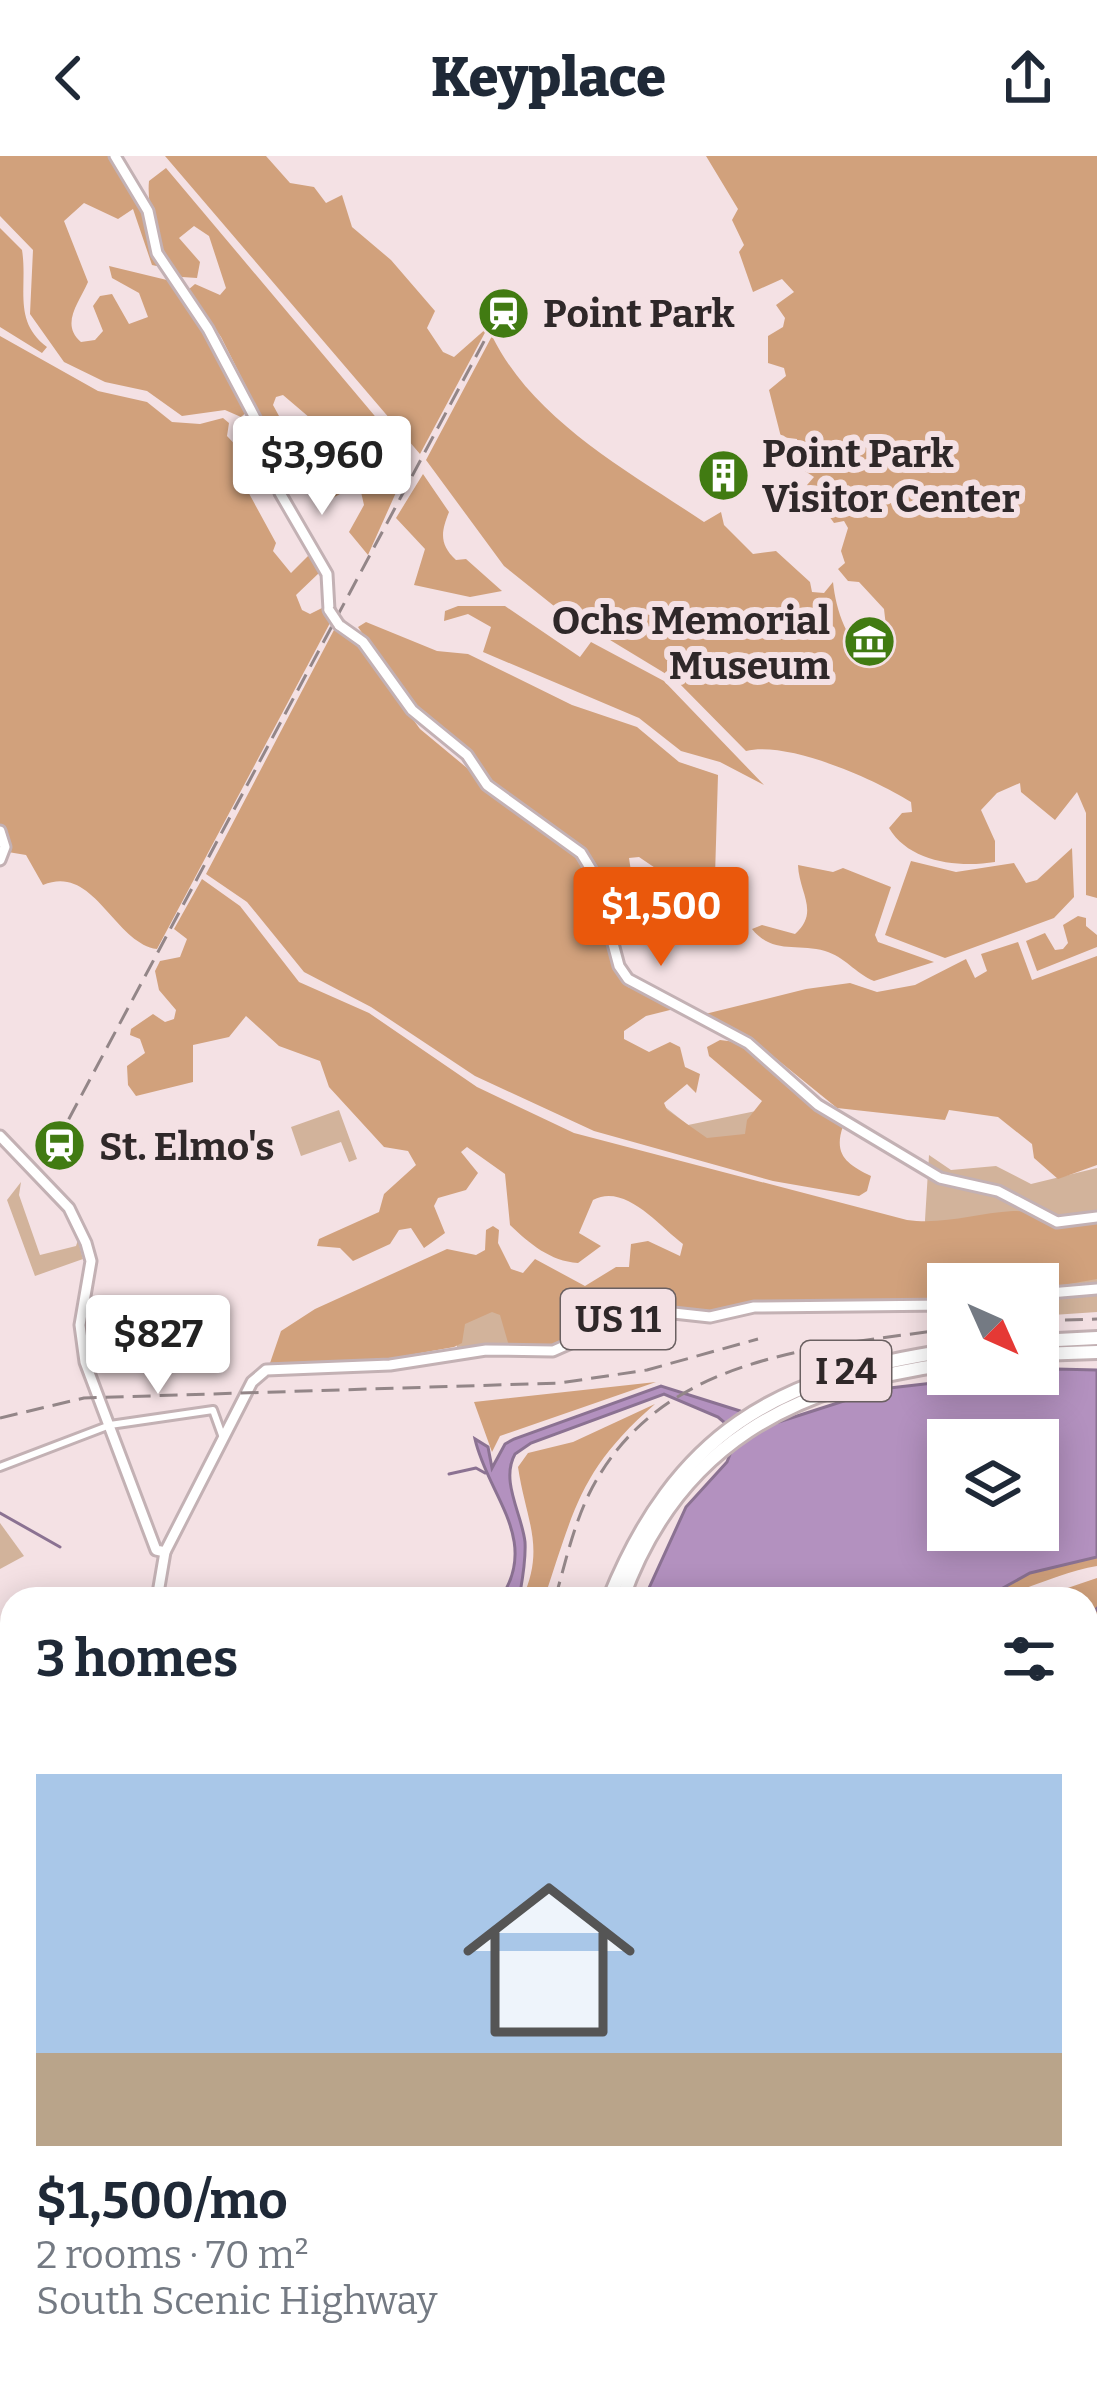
<!DOCTYPE html>
<meta charset="utf-8">
<style>
:root{--surface:#fff;--page:#f6f6f7;--text:#1f2937;--muted:#747a83;--accent:#ea580c}
body{margin:0;font-family:Bitter,serif;background:var(--page);color:var(--text);height:100vh;display:flex;flex-direction:column;font-size:45px;white-space:nowrap}
*{box-sizing:border-box;margin:0}
p{font-size:39px;color:var(--muted)}
.icon{flex:none;width:66px;height:66px;fill:none;stroke:currentColor;stroke-width:2;stroke-linecap:round;stroke-linejoin:round}
.map{position:relative;flex:1;overflow:hidden}
.details{position:absolute;left:0px;top:1431px;width:1098px;height:807px;display:flex;flex-direction:column;background:var(--surface);border-radius:36px 36px 0 0;box-shadow:0 6px 30px #0003}
.details>*{flex:none}
.needle{width:78px;rotate:135deg}
.buttons{position:absolute;left:927px;top:1107px;display:grid;gap:24px}
.buttons a{display:grid;place-items:center;width:132px;height:132px;border-radius:0px;background:var(--surface);box-shadow:0 6px 30px #0003;font-size:60px}
.price{position:absolute;translate:-50% -102px;padding:0 27px;border-radius:12px;background:#fff;color:#222;font-size:39px;line-height:78px;filter:drop-shadow(0 3px 6px #0008)}
.price::after{content:'';position:absolute;left:50%;top:72px;width:36px;height:27px;margin-left:-18px;background:inherit;clip-path:polygon(0 0,100% 0,50% 100%)}
.price.active{background:var(--accent);color:#fff}
ul{padding:0;list-style:none}
li{display:grid;align-content:center;gap:24px;height:636px;padding:0 36px}
li span{display:grid;place-items:center;height:372px;border-radius:0px;color:#555}
li>.icon{margin-inline-start:auto}
span .icon{width:216px;height:216px;fill:#fffc;stroke-width:1}
li b{font-size:51px}
h2{display:flex;justify-content:space-between;align-items:center;height:144px;padding:0 36px;font-size:51px}
header{display:flex;justify-content:space-between;align-items:center;height:156px;padding:0 36px;background:var(--surface);font-size:54px;font-weight:800}
.map>svg:first-child{display:block}
.green{fill:#d2b39b}
.forest{fill:#d1a17c}
.water{fill:#b391bf;stroke:#8b7292;stroke-width:3;fill-rule:evenodd}
.lines{fill:none;stroke-linecap:round;stroke-linejoin:round}
.stream{stroke:#8b7292;stroke-width:3}
.minor-casing{stroke:#c3b1b4;stroke-width:12}
.major-casing{stroke:#c3b1b4;stroke-width:15}
.highway-casing{stroke:#c3b1b4;stroke-width:18}
.minor{stroke:#fff;stroke-width:6}
.major{stroke:#fff;stroke-width:9}
.highway{stroke:#fff;stroke-width:12}
.rail{stroke:#938688;stroke-width:3;stroke-dasharray:18 9;stroke-linecap:butt}
.major-bridge-casing{stroke:#c3b1b4;stroke-width:15;stroke-linecap:butt}
.major-bridge{stroke:#fff;stroke-width:9}
.labels{text-anchor:middle;stroke-width:12;stroke-linejoin:round;paint-order:stroke}
.shield{fill:#f4e1e4;stroke:#6a6061;stroke-width:3}
.shield-label{font-size:36px;font-weight:bold;fill:#2f2829}
.poi-label{font-size:39px;font-weight:bold;fill:#2f2829;stroke:#f4e1e4;text-anchor:start}
</style>
<header><svg class="icon" aria-label="back" viewBox="0 0 24 24"><path d="M15 5l-7 7 7 7"/></svg>Keyplace<svg class="icon" aria-label="share" viewBox="0 0 24 24"><path d="M12 15V3M7 8l5-5 5 5M5 13v7h14v-7"/></svg></header>
<div class="map">
<svg width="1097" height="2236" viewBox="0 0 1097 2236">
<rect width="100%" height="100%" fill="#f4e1e4"/>
<g class="green">
<path d="M 660,947 L 688,969 L 756,955 L 759,980 L 686,988 Z"/>
<path d="M 339,954 L 357,1003 L 349,1006 L 341,986 L 301,1000 L 291,971 Z"/>
<path d="M 929,999 L 951,1014 L 996,1010 L 1031,1028 L 1097,1012 L 1097,1156 L 1038,1160 L 1038,1128 L 948,1128 L 948,1169 L 931,1171 L 925,1064 Z"/>
<path d="M 21,1026 L 19,1039 L 40,1099 L 76,1090 L 78,1084 L 83,1103 L 35,1120 L 7,1044 Z"/>
<path d="M 502,1112 L 512,1187 L 457,1191 L 455,1168 Z"/>
<path d="M 0,1367 L 24,1400 L 0,1413 Z"/>
<path d="M 623,2226 L 762,2226 L 765,2236 L 625,2236 Z"/>
</g>
<g class="forest">
<path d="M 0,0 L 109,0 L 144,56 L 161,111 L 152,109 L 133,53 L 118,63 L 84,47 L 64,65 L 88,126 C 79,147 60,168 81,186 L 95,184 L 103,175 L 93,150 L 100,140 L 112,138 L 129,168 L 148,161 L 139,137 L 112,122 L 109,110 L 171,125 L 206,175 L 248,255 L 241,261 L 225,254 L 182,260 L 147,235 L 105,226 L 64,206 L 30,158 L 33,94 L 0,60 Z"/>
<path d="M 165,0 L 266,0 L 290,27 L 314,31 L 326,47 L 342,39 L 352,71 L 391,104 L 435,155 L 427,172 L 443,196 L 454,201 L 488,171 L 420,298 Z"/>
<path d="M 706,0 L 1097,0 L 1097,742 L 1086,739 L 1086,657 L 1077,636 L 1055,664 L 1021,636 L 1020,627 L 997,637 L 981,654 L 995,685 L 995,706 C 958,712 909,706 889,672 L 902,657 L 912,656 L 911,646 C 874,623 789,585 746,595 L 676,524 L 554,450 L 504,410 L 426,304 L 492,180 C 534,265 628,315 704,366 L 721,356 L 724,369 L 753,398 L 776,395 L 810,426 L 812,436 L 824,437 L 833,426 C 836,455 847,487 871,504 L 889,496 L 884,453 L 859,426 L 848,425 L 838,413 L 845,407 L 841,395 L 848,372 L 844,365 L 834,367 L 807,329 L 814,321 L 802,313 L 797,283 L 781,281 L 769,234 L 786,220 L 784,212 L 768,207 L 768,180 L 783,171 L 785,162 L 776,149 L 794,136 L 782,123 L 753,136 L 739,96 L 744,89 L 732,64 L 738,53 Z"/>
<path d="M 166,12 L 411,303 L 368,399 L 349,376 L 364,349 L 361,336 L 352,331 L 326,346 L 321,337 L 331,299 L 323,289 L 280,303 L 277,289 L 306,274 L 310,262 L 283,239 L 276,241 L 273,249 L 285,271 L 270,278 L 221,181 L 188,134 L 195,128 L 220,139 L 226,132 L 209,80 L 194,70 L 179,82 L 200,106 L 197,122 L 182,121 C 161,101 146,54 149,25 Z"/>
<path d="M 0,72 L 22,94 C 28,131 12,165 47,191 L 42,197 L 0,171 Z"/>
<path d="M 0,180 L 98,235 L 147,246 L 172,266 L 200,268 L 223,262 L 229,267 L 227,280 L 243,297 L 251,323 L 246,332 L 276,387 L 273,395 L 291,417 L 310,398 L 320,416 L 296,439 L 302,454 L 310,458 L 324,451 L 330,467 L 157,793 C 114,787 94,707 43,729 L 26,699 L 8,696 L 0,670 Z"/>
<path d="M 423,318 L 449,356 C 441,376 439,388 456,404 L 466,403 L 502,435 L 470,441 L 414,429 L 425,393 L 396,362 Z"/>
<path d="M 458,450 L 505,450 L 580,501 L 591,486 L 664,525 L 764,629 L 720,606 L 681,595 L 639,562 L 483,496 L 491,471 L 468,458 L 444,465 L 445,455 Z"/>
<path d="M 366,466 L 437,495 L 468,498 L 572,549 L 637,571 L 679,606 L 718,619 L 715,720 L 670,722 L 639,701 L 629,702 L 642,789 L 624,786 L 608,759 L 604,728 L 586,695 L 494,631 L 472,597 L 408,543 L 358,471 Z"/>
<path d="M 335,472 L 361,491 L 420,573 L 467,612 L 491,640 L 578,703 L 594,729 L 616,816 L 628,831 L 670,849 L 670,854 L 646,860 L 624,875 L 624,883 L 649,896 L 670,886 L 680,891 L 685,911 L 700,918 L 696,937 L 687,928 L 664,947 L 667,954 L 707,982 L 745,978 L 747,964 L 762,945 L 709,900 L 707,891 L 720,884 L 736,886 L 843,970 C 833,999 847,1008 871,1020 L 867,1035 L 859,1040 L 773,1025 L 594,975 L 475,920 L 371,851 L 304,816 L 247,746 L 206,718 Z"/>
<path d="M 1072,692 L 1074,741 L 1054,762 L 945,802 L 885,779 L 911,705 L 956,716 L 1014,707 L 1026,727 L 1037,724 Z"/>
<path d="M 798,709 L 833,716 L 843,712 L 891,731 L 875,779 L 878,786 L 934,806 L 874,825 C 855,817 845,801 825,795 C 797,787 773,799 752,773 L 762,769 L 795,778 C 820,756 799,737 798,709 Z"/>
<path d="M 652,722 L 664,730 L 712,729 L 713,764 L 680,779 L 669,794 L 657,789 L 645,723 Z"/>
<path d="M 202,723 L 240,750 L 299,826 L 369,857 L 477,931 L 574,977 L 907,1064 C 945,1069 976,1057 1013,1055 C 1048,1054 1050,1081 1097,1065 L 1097,1123 L 1052,1131 L 948,1128 L 948,1146 L 756,1145 L 704,1156 L 636,1145 L 560,1188 L 509,1190 L 500,1159 L 492,1156 L 465,1168 L 462,1187 L 454,1191 L 381,1204 L 270,1207 L 281,1175 L 315,1153 L 447,1093 L 476,1099 L 485,1094 L 486,1074 L 493,1070 L 499,1074 L 498,1087 L 511,1113 L 523,1117 L 535,1103 L 585,1130 L 616,1111 L 629,1111 L 631,1088 L 648,1085 L 680,1100 L 683,1088 C 658,1069 625,1027 593,1044 L 579,1077 L 601,1090 L 578,1107 C 550,1105 530,1088 510,1069 L 505,1018 L 467,991 L 461,996 L 478,1017 L 466,1034 L 438,1042 L 434,1050 L 445,1077 L 424,1092 L 411,1072 L 399,1074 L 390,1088 L 353,1105 L 340,1092 L 317,1090 L 319,1083 L 379,1056 L 384,1038 L 416,1009 L 408,995 L 384,991 L 329,931 L 320,905 L 279,890 L 246,860 L 229,881 L 193,889 L 193,926 L 136,940 L 128,929 L 127,910 L 145,897 L 140,883 L 130,879 L 131,873 L 153,858 L 165,866 L 174,863 L 176,854 L 159,834 L 155,815 L 160,805 L 180,801 L 187,783 L 174,773 Z"/>
<path d="M 1078,760 L 1086,762 L 1086,770 L 1097,779 L 1097,791 L 1037,815 L 1026,785 L 1045,777 L 1055,794 L 1063,793 L 1068,787 L 1063,769 Z"/>
<path d="M 1018,786 L 1032,824 L 1097,800 L 1097,1009 L 1058,1023 L 1034,1002 L 1032,988 L 998,961 L 949,954 L 945,964 L 837,952 L 763,892 L 705,858 L 806,833 L 850,827 L 877,836 L 915,829 L 966,803 L 975,822 L 987,815 L 981,798 Z"/>
<path d="M 656,1226 L 500,1280 L 492,1296 L 474,1246 Z"/>
<path d="M 655,1248 C 580,1313 574,1354 544,1443 L 522,1443 C 546,1391 526,1365 518,1311 L 528,1297 L 573,1286 Z"/>
<path d="M 1097,1401 L 1097,1410 C 1061,1415 1008,1443 983,1443 L 1030,1417 Z"/>
<path d="M 1097,1422 L 1097,1652 L 1086,1649 L 1086,1443 L 1035,1443 Z"/>
<path d="M 1097,1741 L 1097,2049 L 1086,2040 L 1086,1747 Z"/>
</g>
<g class="water">
<path d="M 1056,1213 L 1097,1214 L 1097,1401 L 1030,1417 L 983,1443 L 644,1443 L 686,1351 L 727,1306 L 738,1278 L 718,1261 L 664,1238 L 531,1287 L 515,1298 C 500,1325 522,1358 525,1386 C 526,1404 523,1420 520,1437 L 500,1443 C 541,1384 487,1338 475,1283 L 488,1291 L 492,1312 L 505,1288 L 514,1283 L 661,1230 L 740,1255 L 766,1270 L 881,1233 ZM 948,1284 L 1038,1284 L 1038,1374 L 948,1374 Z"/>
<path d="M 1086,2043 L 1097,2051 L 1097,2236 L 894,2236 L 889,2226 L 1086,2226 Z"/>
</g>
<g class="lines">
<g class="stream">
<path d="M 449,1318 L 476,1312 L 485,1317"/>
<path d="M 0,1357 L 60,1391"/>
<path d="M 1086,1470 L 1097,1452"/>
<path d="M 1086,1601 L 1097,1626"/>
</g>
<defs>
<g id="minor">
<path d="M 0,1311 L 110,1269 L 213,1254 L 222,1279"/>
<path d="M 0,1769 L 12,1764"/>
</g>
<g id="major">
<path d="M 115,0 L 148,55 L 157,97 L 208,173 L 265,281 L 280,337 L 327,418 L 329,454"/>
<path d="M 339,469 L 363,486 L 412,554 L 467,599 L 487,629 L 581,697 L 595,720 L 619,810 L 628,823 L 748,887 L 818,949 L 940,1022 L 998,1035 L 1057,1066 L 1097,1061"/>
<path d="M 0,675 L 5,691 L 0,704"/>
<path d="M 0,980 L 69,1052 L 86,1087 L 91,1105 L 80,1169 L 85,1206 L 156,1394 L 165,1396"/>
<path d="M 1038,1138 L 1097,1133"/>
<path d="M 157,1443 L 165,1396 L 252,1226 L 266,1214 L 390,1209 L 486,1194 L 553,1195 L 646,1154 L 710,1161 L 754,1151 L 948,1149"/>
<path d="M 408,2226 L 410,2236"/>
</g>
<g id="highway">
<path d="M 1038,1185 L 1097,1182"/>
<path d="M 1038,1198 L 1097,1196"/>
<path d="M 609,1443 C 676,1277 776,1220 948,1195"/>
<path d="M 622,1443 C 677,1288 794,1229 948,1208"/>
<path d="M 779,2226 L 783,2236"/>
<path d="M 789,2226 L 793,2236"/>
<path d="M 801,2226 L 806,2236"/>
</g>
</defs>
<use href="#minor" class="minor-casing"/>
<use href="#major" class="major-casing"/>
<use href="#highway" class="highway-casing"/>
<use href="#minor" class="minor"/>
<use href="#major" class="major"/>
<use href="#highway" class="highway"/>
<g class="rail">
<path d="M 56,987 L 497,161"/>
<path d="M 1038,1165 L 1097,1163"/>
<path d="M 0,1262 L 84,1242 L 560,1227 L 647,1214 L 758,1183"/>
<path d="M 555,1443 C 565,1408 573,1371 589,1338 C 658,1199 814,1192 948,1173"/>
<path d="M 0,1930 L 12,1925"/>
<path d="M 598,2226 L 601,2236"/>
<path d="M 226,2236 L 242,2226"/>
</g>
<defs>
<path id="major-bridge" d="M 329,454 L 339,469"/>
</defs>
<use href="#major-bridge" class="major-bridge-casing"/>
<use href="#major-bridge" class="major-bridge"/>
</g>
<defs>
<symbol id="station-disc" viewBox="-11 -11 22 22"><circle r="9.5" fill="#417b12" stroke="#f4e1e4"/><path d="M-3-6H3Q5-6 5-4V2Q5 4 3 4L4.5 6H3L1.5 4h-3L-3 6H-4.5L-3 4Q-5 4-5 2V-4Q-5-6-3-6ZM-3.5-4v3h7v-3ZM-3.5 1v1.5H-2V1ZM2 1v1.5H3.5V1Z" fill="#fff"/></symbol>
<symbol id="building-disc" viewBox="-11 -11 22 22"><circle r="9.5" fill="#417b12" stroke="#f4e1e4"/><path d="M-4-6H4V6H1V3H-1V6H-4ZM-2.5-4.3h1.7v1.8h-1.7ZM.8-4.3h1.7v1.8H.8ZM-2.5-1h1.7V.8h-1.7ZM.8-1h1.7V.8H.8Z" fill="#fff"/></symbol>
<symbol id="museum-disc" viewBox="-11 -11 22 22"><circle r="9.5" fill="#417b12" stroke="#f4e1e4"/><path d="M0-6L6-3V-2H-6V-3ZM-5-1h2V3h-2ZM-1-1h2V3h-2ZM3-1h2V3H3ZM-6 4H6V6H-6Z" fill="#fff"/></symbol>
</defs>
<g fill-rule="evenodd">
<use href="#station-disc" x="474" y="128" width="59" height="59"/>
<use href="#building-disc" x="694" y="290" width="59" height="59"/>
<use href="#museum-disc" x="840" y="456" width="59" height="59"/>
<use href="#station-disc" x="30" y="960" width="59" height="59"/>
</g>
<g class="labels">
<g class="shield">
<rect x="561" y="1133" width="114" height="60" rx="9"/>
<rect x="801" y="1185" width="90" height="60" rx="9"/>
</g>
<g class="shield-label">
<text x="618" y="1176">US 11</text>
<text x="846" y="1228">I 24</text>
</g>
<g class="poi-label">
<text x="543" y="171">Point Park</text>
<text x="762" y="311">Point Park<tspan x="762" dy="45">Visitor Center</tspan></text>
<text x="830" y="478" text-anchor="end">Ochs Memorial<tspan x="830" dy="45">Museum</tspan></text>
<text x="99" y="1004">St. Elmo's</text>
</g>
</g>
</svg>
<div class="buttons">
<a><svg class="needle" viewBox="-14 -14 28 28"><path d="M0-13l5 13h-10z" fill="#e53935"/><path d="M0 13l5-13h-10z" fill="#747a83"/></svg></a>
<a><svg class="icon" aria-label="layers" viewBox="0 0 24 24"><path d="M12 4l9 5-9 5-9-5zM3 14l9 5 9-5"/></svg></a>
</div>
<b class="price" style="left:322px;top:362px">$3,960</b>
<b class="price active" style="left:661px;top:813px">$1,500</b>
<b class="price" style="left:158px;top:1241px">$827</b>
<section class="details">
<h2>3 homes<svg class="icon" aria-label="filters" viewBox="0 0 24 24"><path d="M4 7h16M4 17h16"/><circle cx="9" cy="7" r="2"/><circle cx="15" cy="17" r="2"/></svg></h2>
<ul>
<li><span style="background:linear-gradient(#a9c7e8 75%,#b9a48a 0)"><svg class="icon" aria-label="home" viewBox="0 0 24 24"><path d="M3 11l9-7 9 7M6 9v11h12V9"/></svg></span><div><b>$1,500/mo</b><p>2 rooms · 70 m²</p><p>South Scenic Highway</p></div></li>
</ul>
</section>
</div>
